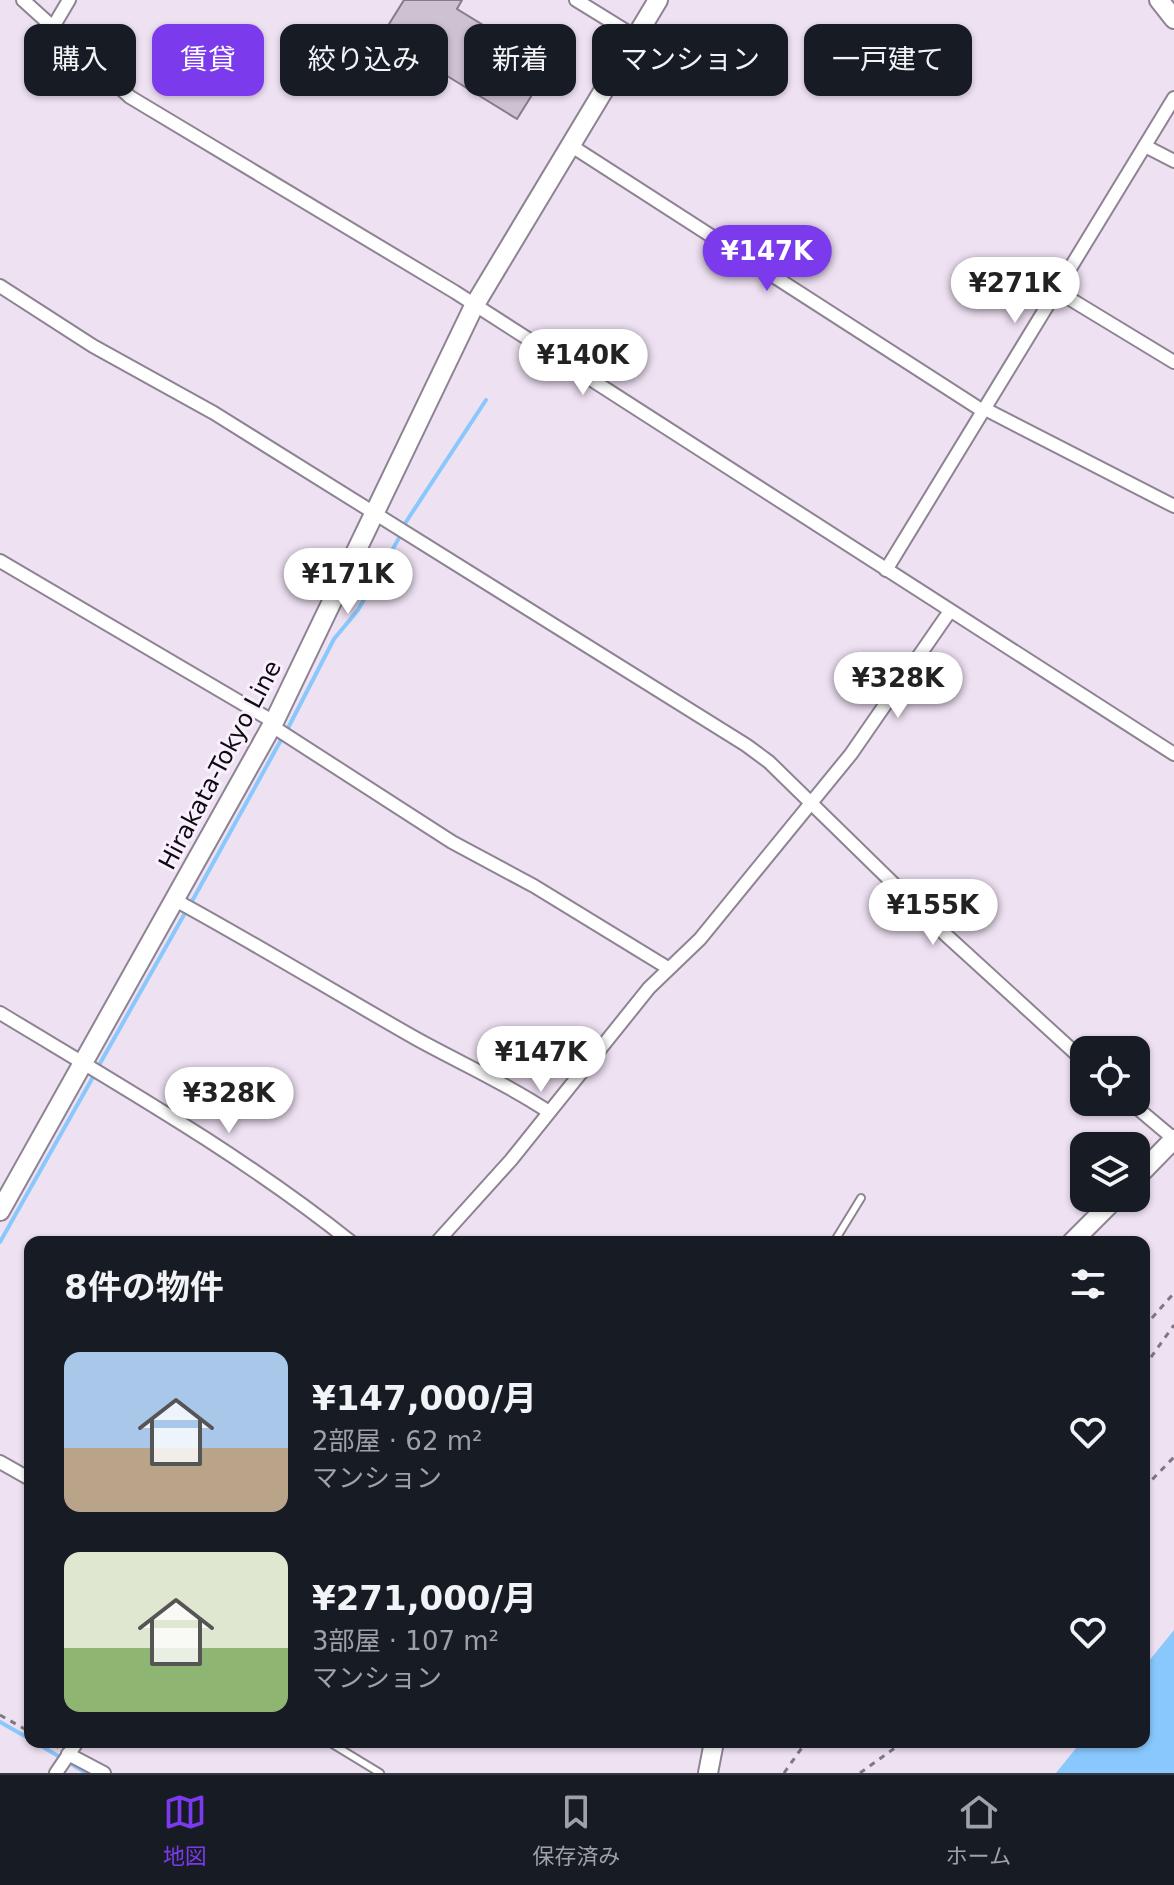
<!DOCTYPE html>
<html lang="ja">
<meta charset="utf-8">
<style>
:root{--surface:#171b24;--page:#242831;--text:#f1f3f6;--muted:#9ea1a6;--line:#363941;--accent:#7c3aed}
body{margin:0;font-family:"DejaVu Sans","Noto Sans JP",sans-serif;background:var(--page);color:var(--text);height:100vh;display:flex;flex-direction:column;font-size:30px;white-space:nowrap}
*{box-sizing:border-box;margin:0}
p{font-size:26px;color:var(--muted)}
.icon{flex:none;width:44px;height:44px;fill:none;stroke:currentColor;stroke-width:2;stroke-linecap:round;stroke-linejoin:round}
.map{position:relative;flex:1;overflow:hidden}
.drawer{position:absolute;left:24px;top:1236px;width:1126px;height:512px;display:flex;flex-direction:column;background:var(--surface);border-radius:16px;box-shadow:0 2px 6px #0004}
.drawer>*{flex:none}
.top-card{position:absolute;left:24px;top:24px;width:1126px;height:72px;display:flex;gap:16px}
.fabs{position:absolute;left:1070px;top:1036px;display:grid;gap:16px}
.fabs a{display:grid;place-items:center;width:80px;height:80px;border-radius:16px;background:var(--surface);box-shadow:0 2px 6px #0004;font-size:40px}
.price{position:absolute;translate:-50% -68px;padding:0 18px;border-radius:28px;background:#fff;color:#222;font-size:26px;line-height:52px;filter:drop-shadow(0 2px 4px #0008)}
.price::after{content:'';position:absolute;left:50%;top:48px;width:24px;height:18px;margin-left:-12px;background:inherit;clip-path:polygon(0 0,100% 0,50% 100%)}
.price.on{background:var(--accent);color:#fff}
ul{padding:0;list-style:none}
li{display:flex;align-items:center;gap:24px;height:200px;padding:0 40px}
li span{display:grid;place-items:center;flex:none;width:224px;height:160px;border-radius:16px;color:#555}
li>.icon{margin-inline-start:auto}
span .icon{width:96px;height:96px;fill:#fffc;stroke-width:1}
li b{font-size:34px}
h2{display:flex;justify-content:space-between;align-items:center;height:96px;padding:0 40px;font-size:34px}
.tag{padding:0 28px;border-radius:16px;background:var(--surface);box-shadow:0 2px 6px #0004;font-size:28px;line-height:72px}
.tag.on{background:var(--accent);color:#fff}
.tab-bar{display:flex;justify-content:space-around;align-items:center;height:112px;border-top:2px solid var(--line);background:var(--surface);font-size:22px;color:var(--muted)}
.tab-bar a{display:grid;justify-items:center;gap:4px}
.tab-bar .on{color:var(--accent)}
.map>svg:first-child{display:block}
.water{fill:#89c8fd}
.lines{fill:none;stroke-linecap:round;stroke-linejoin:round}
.stream{stroke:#89c8fd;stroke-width:4}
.building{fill:#cec1d2;stroke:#867b8a;stroke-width:2}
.lane-casing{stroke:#8e8392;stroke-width:10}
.street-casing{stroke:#8e8392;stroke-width:16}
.secondary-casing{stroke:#8e8392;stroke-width:22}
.path{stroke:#807782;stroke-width:3;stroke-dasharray:6 6;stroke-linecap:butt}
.lane{stroke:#fff;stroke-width:6}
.street{stroke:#fff;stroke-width:12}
.secondary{stroke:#fff;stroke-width:18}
.labels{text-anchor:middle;stroke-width:6;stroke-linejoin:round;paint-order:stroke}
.street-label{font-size:24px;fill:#0e0a0f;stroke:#faf0fd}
</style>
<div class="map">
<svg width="1174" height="1773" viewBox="0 0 1174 1773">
<rect width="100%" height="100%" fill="#eee1f2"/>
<path class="water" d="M 1174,1630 L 1174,1773 L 1056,1773 L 1081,1742 L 1144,1742 L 1144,1667 Z"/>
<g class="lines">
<g class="stream">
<path d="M 402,528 L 486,400"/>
<path d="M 288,728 L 334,639 L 358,610 L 399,538"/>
<path d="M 191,903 L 281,740"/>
<path d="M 98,1067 L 185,913"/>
<path d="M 0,1242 L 93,1077"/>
<path d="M 0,1722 L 30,1739"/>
<path d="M 35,1742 L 86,1773"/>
</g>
</g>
<path class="building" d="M 404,0 L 462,0 L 457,9 L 550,66 L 517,119 L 426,63 L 420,72 L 376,45 Z"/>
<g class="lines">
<defs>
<g id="lane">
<path d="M 834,1242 L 861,1198"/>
<path d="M 329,1742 L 380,1773"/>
</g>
<g id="street">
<path d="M 23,0 L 130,97 L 455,292 L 1174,754"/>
<path d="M 576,0 L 636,37"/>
<path d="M 53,27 L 69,0"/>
<path d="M 570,145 L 983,411"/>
<path d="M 1145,146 L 1174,161"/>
<path d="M 0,286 L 93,346 L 214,413 L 746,745 L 769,762 L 946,935 L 1084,1061"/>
<path d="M 1057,291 L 1174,362"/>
<path d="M 985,409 L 1174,506"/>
<path d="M 0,561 L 274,722"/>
<path d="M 886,570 L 1174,98"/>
<path d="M 272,726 L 452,842 L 534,886 L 668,968"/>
<path d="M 175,900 C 256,944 334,992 415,1038 C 460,1063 506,1083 549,1112"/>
<path d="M 0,1013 C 119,1085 242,1155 351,1242"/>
<path d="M 1130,1102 L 1174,1139"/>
<path d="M 437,1242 L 511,1160 L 649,988 L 700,939 L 851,754 L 950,611"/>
<path d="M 0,1462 L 30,1479"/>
<path d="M 68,1754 L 104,1773"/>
<path d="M 56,1773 L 77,1742"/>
</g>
<g id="secondary">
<path d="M 1159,0 L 1174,19"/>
<path d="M 1136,1178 L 1174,1139"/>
<path d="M 0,1211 L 274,722 L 474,306 L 658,0"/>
<path d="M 1072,1242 L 1116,1198"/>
<path d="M 708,1773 L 714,1742"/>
</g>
</defs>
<use href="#lane" class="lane-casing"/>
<use href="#street" class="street-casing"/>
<use href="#secondary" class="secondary-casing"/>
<g class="path">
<path d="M 779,1239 L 783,1242"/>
<path d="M 1144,1327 L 1174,1293"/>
<path d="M 1144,1367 L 1174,1325"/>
<path d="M 1144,1488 L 1174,1457"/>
<path d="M 0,1715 L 30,1732"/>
<path d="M 47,1742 L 58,1748"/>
<path d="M 784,1773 L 806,1742"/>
<path d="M 860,1773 L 903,1742"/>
</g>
<use href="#lane" class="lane"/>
<use href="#street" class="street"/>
<use href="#secondary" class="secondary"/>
</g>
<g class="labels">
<g class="street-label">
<text transform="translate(220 765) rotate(-62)" y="8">Hirakata-Tokyo Line</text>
</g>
</g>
</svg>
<div class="fabs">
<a><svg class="icon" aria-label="locate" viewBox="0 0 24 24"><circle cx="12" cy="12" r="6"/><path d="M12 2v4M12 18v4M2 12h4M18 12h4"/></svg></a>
<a><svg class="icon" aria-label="layers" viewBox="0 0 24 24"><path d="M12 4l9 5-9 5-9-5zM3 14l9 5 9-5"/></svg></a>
</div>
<b class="price on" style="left:767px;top:293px">¥147K</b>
<b class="price" style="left:1015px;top:325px">¥271K</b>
<b class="price" style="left:583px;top:397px">¥140K</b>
<b class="price" style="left:348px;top:616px">¥171K</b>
<b class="price" style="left:898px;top:720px">¥328K</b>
<b class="price" style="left:933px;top:947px">¥155K</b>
<b class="price" style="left:541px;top:1094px">¥147K</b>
<b class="price" style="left:229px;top:1135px">¥328K</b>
<div class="top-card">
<a class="tag">購入</a>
<a class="tag on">賃貸</a>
<a class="tag">絞り込み</a>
<a class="tag">新着</a>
<a class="tag">マンション</a>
<a class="tag">一戸建て</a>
</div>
<section class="drawer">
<h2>8件の物件<svg class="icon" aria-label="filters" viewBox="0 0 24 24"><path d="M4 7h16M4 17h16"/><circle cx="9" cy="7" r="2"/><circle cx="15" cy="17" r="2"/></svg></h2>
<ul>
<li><span style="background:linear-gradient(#a9c7e8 60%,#b9a48a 0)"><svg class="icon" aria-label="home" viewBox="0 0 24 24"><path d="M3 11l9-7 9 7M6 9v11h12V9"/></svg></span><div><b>¥147,000/月</b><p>2部屋 · 62 m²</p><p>マンション</p></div><svg class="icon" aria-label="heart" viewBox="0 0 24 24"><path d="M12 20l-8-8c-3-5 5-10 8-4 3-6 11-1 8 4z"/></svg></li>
<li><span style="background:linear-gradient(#dfe7d0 60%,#8fb573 0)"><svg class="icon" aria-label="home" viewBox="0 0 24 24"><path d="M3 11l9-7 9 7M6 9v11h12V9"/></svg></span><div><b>¥271,000/月</b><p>3部屋 · 107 m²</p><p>マンション</p></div><svg class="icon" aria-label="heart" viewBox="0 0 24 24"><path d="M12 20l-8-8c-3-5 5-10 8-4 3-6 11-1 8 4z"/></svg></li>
</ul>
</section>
</div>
<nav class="tab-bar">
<a class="on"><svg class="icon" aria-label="map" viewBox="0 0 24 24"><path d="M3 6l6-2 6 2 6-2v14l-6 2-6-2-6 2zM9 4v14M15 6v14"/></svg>地図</a>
<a><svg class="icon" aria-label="saved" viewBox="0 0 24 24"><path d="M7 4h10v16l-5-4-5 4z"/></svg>保存済み</a>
<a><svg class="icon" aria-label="home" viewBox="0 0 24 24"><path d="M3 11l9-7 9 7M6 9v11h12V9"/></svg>ホーム</a>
</nav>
